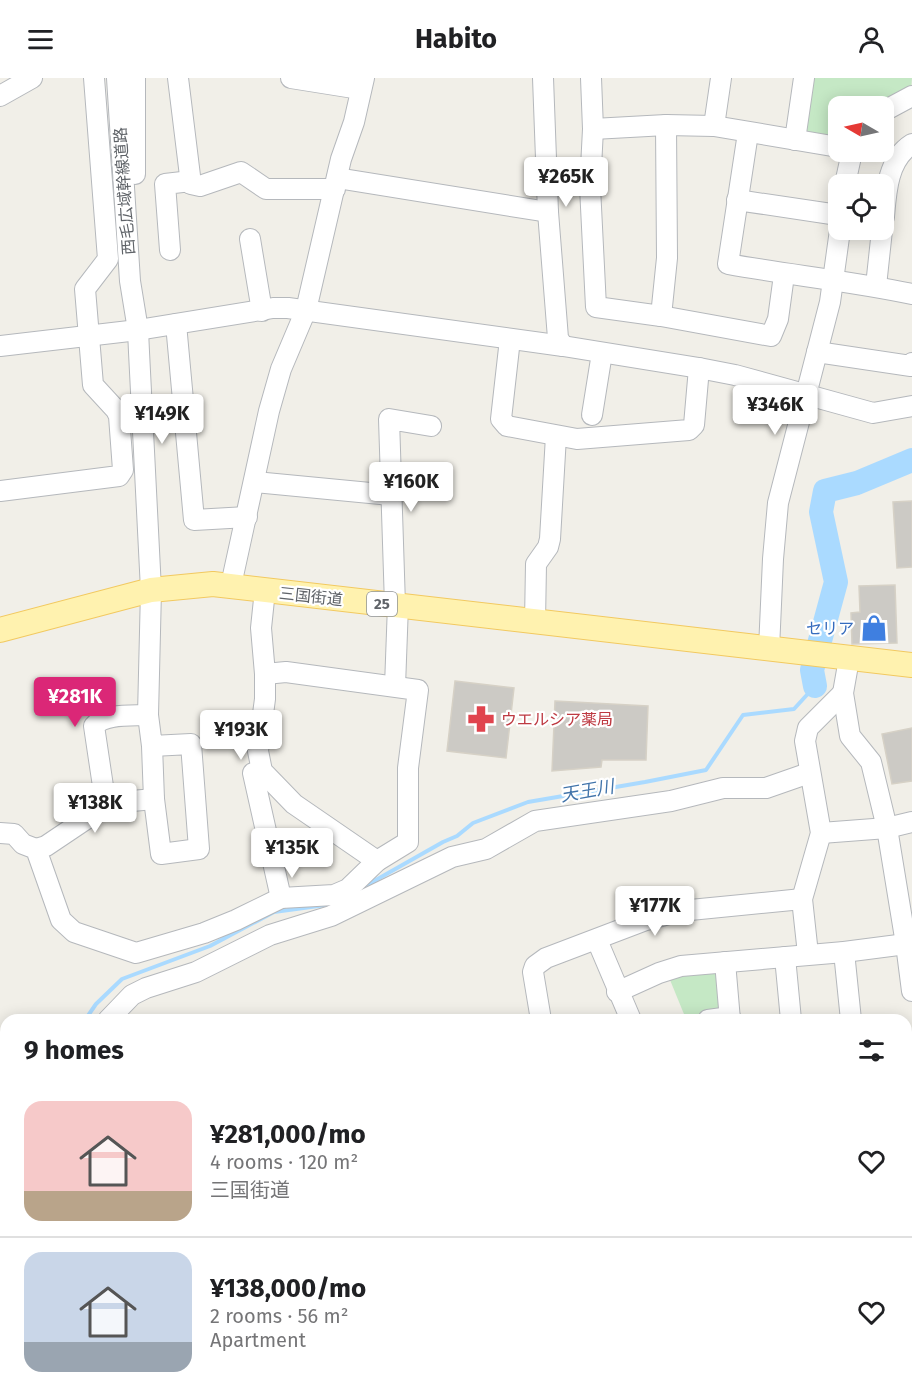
<!DOCTYPE html>
<meta charset="utf-8">
<style>
:root{--surface:#fff;--page:#f2f2f2;--text:#202124;--muted:#757577;--line:#e0e0e0;--accent:#db2777}
body{margin:0;font-family:"Fira Sans","Noto Sans JP",sans-serif;background:var(--page);color:var(--text);height:100vh;display:flex;flex-direction:column;font-size:22px;white-space:nowrap}
*{box-sizing:border-box;margin:0}
p{font-size:20px;color:var(--muted)}
.icon{flex:none;width:33px;height:33px;fill:none;stroke:currentColor;stroke-width:2;stroke-linecap:round;stroke-linejoin:round}
.map{position:relative;flex:1;overflow:hidden}
.panel{position:absolute;left:0px;top:936px;width:912px;height:384px;display:flex;flex-direction:column;background:var(--surface);border-radius:18px 18px 0 0;box-shadow:0 3px 15px #0003}
.panel>*{flex:none}
.needle{width:39px;rotate:279deg}
.buttons{position:absolute;left:828px;top:18px;display:grid;gap:12px}
.buttons a{display:grid;place-items:center;width:66px;height:66px;border-radius:12px;background:var(--surface);box-shadow:0 3px 15px #0003;font-size:30px}
.price{position:absolute;translate:-50% -51px;padding:0 14px;border-radius:6px;background:#fff;color:#222;font-size:20px;line-height:39px;filter:drop-shadow(0 2px 3px #0008)}
.price::after{content:'';position:absolute;left:50%;top:36px;width:18px;height:14px;margin-left:-9px;background:inherit;clip-path:polygon(0 0,100% 0,50% 100%)}
.price.on{background:var(--accent);color:#fff}
ul{padding:0;list-style:none}
li{display:flex;align-items:center;gap:18px;height:150px;padding:0 24px}
li+li{border-top:2px solid var(--line)}
li span{display:grid;place-items:center;flex:none;width:168px;height:120px;border-radius:18px;color:#555}
li>.icon{margin-inline-start:auto}
span .icon{width:72px;height:72px;fill:#fffc;stroke-width:1}
li b{font-size:26px}
h2{display:flex;justify-content:space-between;align-items:center;height:72px;padding:0 24px;font-size:26px}
header{display:flex;justify-content:space-between;align-items:center;height:78px;padding:0 24px;background:var(--surface);font-size:27px;font-weight:700}
.map>svg:first-child{display:block}
.green{fill:#c5e8c5}
.lines{fill:none;stroke-linecap:round;stroke-linejoin:round}
.stream{stroke:#aadaff;stroke-width:4}
.river{stroke:#aadaff;stroke-width:24}
.building{fill:#cccac5;stroke:#d6d1c6;stroke-width:1.5}
.minor-casing{stroke:#b5b8bc;stroke-width:22}
.major-casing{stroke:#f2c960;stroke-width:26}
.minor{stroke:#fff;stroke-width:20}
.major{stroke:#fff2af;stroke-width:24}
.labels{text-anchor:middle;stroke-width:4.5;stroke-linejoin:round;paint-order:stroke}
.shield{fill:#fff;stroke:#8f9295;stroke-width:1.5}
.shield-label{font-size:15px;font-weight:bold;fill:#5f6368}
.street-label{font-size:16px;fill:#5f6368;stroke:#fff}
.shop-label{font-size:16px;fill:#366cbe;stroke:#fff;text-anchor:end}
.health-label{font-size:16px;fill:#be3a42;stroke:#fff;text-anchor:start}
.water-label{font-size:18px;font-style:italic;fill:#4174aa;stroke:#fff}
</style>
<header><svg class="icon" aria-label="menu" viewBox="0 0 24 24"><path d="M4 6h16M4 12h16M4 18h16"/></svg>Habito<svg class="icon" aria-label="person" viewBox="0 0 24 24"><circle cx="12" cy="8" r="4"/><path d="M4 21q1-7 8-7t8 7"/></svg></header>
<div class="map">
<svg width="912" height="1320" viewBox="0 0 912 1320">
<rect width="100%" height="100%" fill="#f1efe8"/>
<g class="green">
<path d="M 809,0 L 912,0 L 911,12 L 882,28 L 838,28 L 838,63 L 808,59 L 802,48 Z"/>
<path d="M 720,893 L 724,931 L 686,941 L 668,897 Z"/>
<path d="M 906,1294 L 912,1294 L 912,1320 L 854,1320 L 854,1314 L 906,1314 Z"/>
</g>
<g class="lines">
<g class="stream">
<path d="M 360,811 L 443,764 L 457,758 L 473,745 L 528,724 L 645,704 L 706,692 L 743,637 L 794,631 L 815,608"/>
<path d="M 85,942 L 96,926 L 122,901 L 210,868 L 274,834 L 333,826"/>
<path d="M 0,980 L 6,978"/>
<path d="M 906,1022 L 912,1021"/>
</g>
<path class="river" d="M 815,608 L 812,592 L 836,504 L 821,434 L 825,413 L 857,405 L 912,382"/>
</g>
<g class="building">
<path d="M 912,423 L 912,489 L 897,490 L 893,424 Z"/>
<path d="M 895,507 L 897,565 L 852,566 L 851,535 L 860,534 L 859,508 Z"/>
<path d="M 455,603 L 514,610 L 506,680 L 447,673 Z"/>
<path d="M 555,623 L 648,628 L 646,682 L 602,682 L 601,689 L 552,693 Z"/>
<path d="M 912,650 L 912,703 L 892,706 L 882,656 Z"/>
</g>
<g class="lines">
<defs>
<g id="minor">
<path d="M 117,0 L 130,203 L 138,252 L 139,274 L 151,512 L 148,637 L 152,668 L 154,721 L 161,776 L 199,771 L 191,666 L 152,668"/>
<path d="M 135,0 L 135,96"/>
<path d="M 178,0 L 191,106 L 200,108 L 241,94 L 266,111 L 335,111"/>
<path d="M 291,0 L 360,11"/>
<path d="M 543,0 L 548,134 L 558,260 L 563,268"/>
<path d="M 591,0 L 593,51 L 590,109 L 596,229 L 661,238 L 771,258 L 778,241 L 784,197"/>
<path d="M 0,18 L 32,0"/>
<path d="M 884,33 L 912,18"/>
<path d="M 714,48 L 721,0"/>
<path d="M 593,51 L 666,47 L 714,48 L 838,69"/>
<path d="M 748,55 L 728,186 C 789,197 851,203 912,216"/>
<path d="M 795,62 L 804,0"/>
<path d="M 337,100 L 548,134"/>
<path d="M 845,106 L 852,74"/>
<path d="M 737,122 L 838,137"/>
<path d="M 884,139 C 886,113 888,81 912,66"/>
<path d="M 250,161 L 262,233"/>
<path d="M 170,172 L 165,106 L 191,103"/>
<path d="M 876,208 L 882,152"/>
<path d="M 661,238 L 667,180 L 666,47"/>
<path d="M 176,246 L 194,442 L 247,439"/>
<path d="M 510,261 L 501,341 L 507,348 L 577,361 L 689,352 L 694,347 L 699,290"/>
<path d="M 0,268 L 138,252 L 273,230 L 288,230 L 563,268 L 699,290 L 735,297 L 873,335 L 912,328"/>
<path d="M 817,274 L 911,288 L 912,285"/>
<path d="M 592,337 L 602,275"/>
<path d="M 255,404 L 391,417"/>
<path d="M 0,413 L 119,398 L 123,392 L 119,338 L 116,332 L 93,307 L 85,211 L 108,181 L 94,0"/>
<path d="M 231,507 L 269,333 L 281,291 L 306,232 L 341,81 L 354,44 L 364,0"/>
<path d="M 265,512 L 261,550 L 265,596 L 265,621 L 258,673 L 262,693 L 294,726 L 377,783"/>
<path d="M 395,527 L 389,341 L 431,348"/>
<path d="M 535,544 L 536,486 L 548,469 L 550,461 L 556,358"/>
<path d="M 769,571 L 773,481 L 778,425 L 830,224 L 840,152"/>
<path d="M 849,581 L 843,615 L 850,658 L 871,684 L 887,750 L 906,866 L 912,913"/>
<path d="M 395,608 L 398,527"/>
<path d="M 262,693 L 253,695 L 281,820"/>
<path d="M 110,725 L 104,715 L 94,648 C 104,635 133,638 148,637"/>
<path d="M 0,755 L 14,756 L 23,766 L 36,771 L 61,842 L 74,854 L 136,875 L 204,855 L 236,842 L 281,820 L 334,817 L 348,811 L 377,783 L 408,764 L 408,690 L 418,612 L 286,594 L 265,596"/>
<path d="M 821,755 L 887,750 L 912,744"/>
<path d="M 36,771 L 46,768 L 110,725 L 154,721"/>
<path d="M 597,862 L 631,942"/>
<path d="M 844,874 L 851,942"/>
<path d="M 808,876 L 802,821 L 821,755 L 805,663 L 808,650 L 843,615"/>
<path d="M 785,879 L 791,942"/>
<path d="M 725,884 L 730,942"/>
<path d="M 617,914 L 659,895 L 681,888 L 844,874 L 906,866"/>
<path d="M 108,942 L 132,917 L 146,910 L 196,894 L 270,857 L 331,838 L 452,779 L 486,771 L 535,743 L 671,723 L 723,710 L 766,710 L 809,695"/>
<path d="M 541,942 L 533,894 L 535,888 L 546,880 L 646,842 L 680,833 L 802,821"/>
<path d="M 708,942 L 730,939"/>
<path d="M 0,999 L 6,998"/>
<path d="M 906,1116 L 912,1108"/>
<path d="M 0,1158 L 6,1156"/>
<path d="M 0,1218 L 6,1230"/>
<path d="M 381,1314 L 381,1320"/>
<path d="M 614,1314 L 615,1320"/>
<path d="M 851,1314 L 851,1320"/>
<path d="M 122,1320 L 126,1314"/>
</g>
<path id="major" d="M 0,552 L 151,512 L 213,506 L 912,587"/>
</defs>
<use href="#minor" class="minor-casing"/>
<use href="#major" class="major-casing"/>
<use href="#minor" class="minor"/>
<use href="#major" class="major"/>
</g>
<defs>
<symbol id="shop-bare" viewBox="-9 -9 18 18"><path d="M-5-2.5h2.3a2.7 3.5 0 0 1 5.4 0H5L5.5 6h-11ZM-1.5-2.5h3a1.5 2.3 0 0 0-3 0Z" fill="#3f7fe0" stroke="#fff" stroke-width="2.5" paint-order="stroke"/></symbol>
<symbol id="pharmacy-bare" viewBox="-9 -9 18 18"><path d="M-2-6h4v4h4v4h-4v4h-4v-4h-4v-4h4Z" fill="#e0444e" stroke="#fff" stroke-width="2.5" paint-order="stroke"/></symbol>
</defs>
<g fill-rule="evenodd">
<use href="#shop-bare" x="855" y="531" width="38" height="38"/>
<use href="#pharmacy-bare" x="462" y="622" width="38" height="38"/>
</g>
<g class="labels">
<rect class="shield" x="367" y="514" width="30" height="24" rx="4.5"/>
<g class="shield-label">
<text x="382" y="531">25</text>
</g>
<g class="street-label">
<text transform="translate(124 113) rotate(-94)" y="6">西毛広域幹線道路</text>
<text transform="translate(311 518) rotate(6)" y="6">三国街道</text>
</g>
<g class="shop-label">
<text x="854" y="556">セリア</text>
</g>
<g class="health-label">
<text x="501" y="647">ウエルシア薬局</text>
</g>
<g class="water-label">
<text transform="translate(587 713) rotate(-10)" y="6">天王川</text>
</g>
</g>
</svg>
<div class="buttons">
<a><svg class="needle" viewBox="-14 -14 28 28"><path d="M0-13l5 13h-10z" fill="#e53935"/><path d="M0 13l5-13h-10z" fill="#757577"/></svg></a>
<a><svg class="icon" aria-label="locate" viewBox="0 0 24 24"><circle cx="12" cy="12" r="6"/><path d="M12 2v4M12 18v4M2 12h4M18 12h4"/></svg></a>
</div>
<b class="price" style="left:566px;top:130px">¥265K</b>
<b class="price" style="left:775px;top:358px">¥346K</b>
<b class="price" style="left:162px;top:367px">¥149K</b>
<b class="price" style="left:411px;top:435px">¥160K</b>
<b class="price on" style="left:75px;top:650px">¥281K</b>
<b class="price" style="left:241px;top:683px">¥193K</b>
<b class="price" style="left:95px;top:756px">¥138K</b>
<b class="price" style="left:292px;top:801px">¥135K</b>
<b class="price" style="left:655px;top:859px">¥177K</b>
<section class="panel">
<h2>9 homes<svg class="icon" aria-label="filters" viewBox="0 0 24 24"><path d="M4 7h16M4 17h16"/><circle cx="9" cy="7" r="2"/><circle cx="15" cy="17" r="2"/></svg></h2>
<ul>
<li><span style="background:linear-gradient(#f6c9c9 75%,#b9a48a 0)"><svg class="icon" aria-label="home" viewBox="0 0 24 24"><path d="M3 11l9-7 9 7M6 9v11h12V9"/></svg></span><div><b>¥281,000/mo</b><p>4 rooms · 120 m²</p><p>三国街道</p></div><svg class="icon" aria-label="heart" viewBox="0 0 24 24"><path d="M12 20l-8-8c-3-5 5-10 8-4 3-6 11-1 8 4z"/></svg></li>
<li><span style="background:linear-gradient(#c9d6e8 75%,#9aa5b1 0)"><svg class="icon" aria-label="home" viewBox="0 0 24 24"><path d="M3 11l9-7 9 7M6 9v11h12V9"/></svg></span><div><b>¥138,000/mo</b><p>2 rooms · 56 m²</p><p>Apartment</p></div><svg class="icon" aria-label="heart" viewBox="0 0 24 24"><path d="M12 20l-8-8c-3-5 5-10 8-4 3-6 11-1 8 4z"/></svg></li>
</ul>
</section>
</div>
